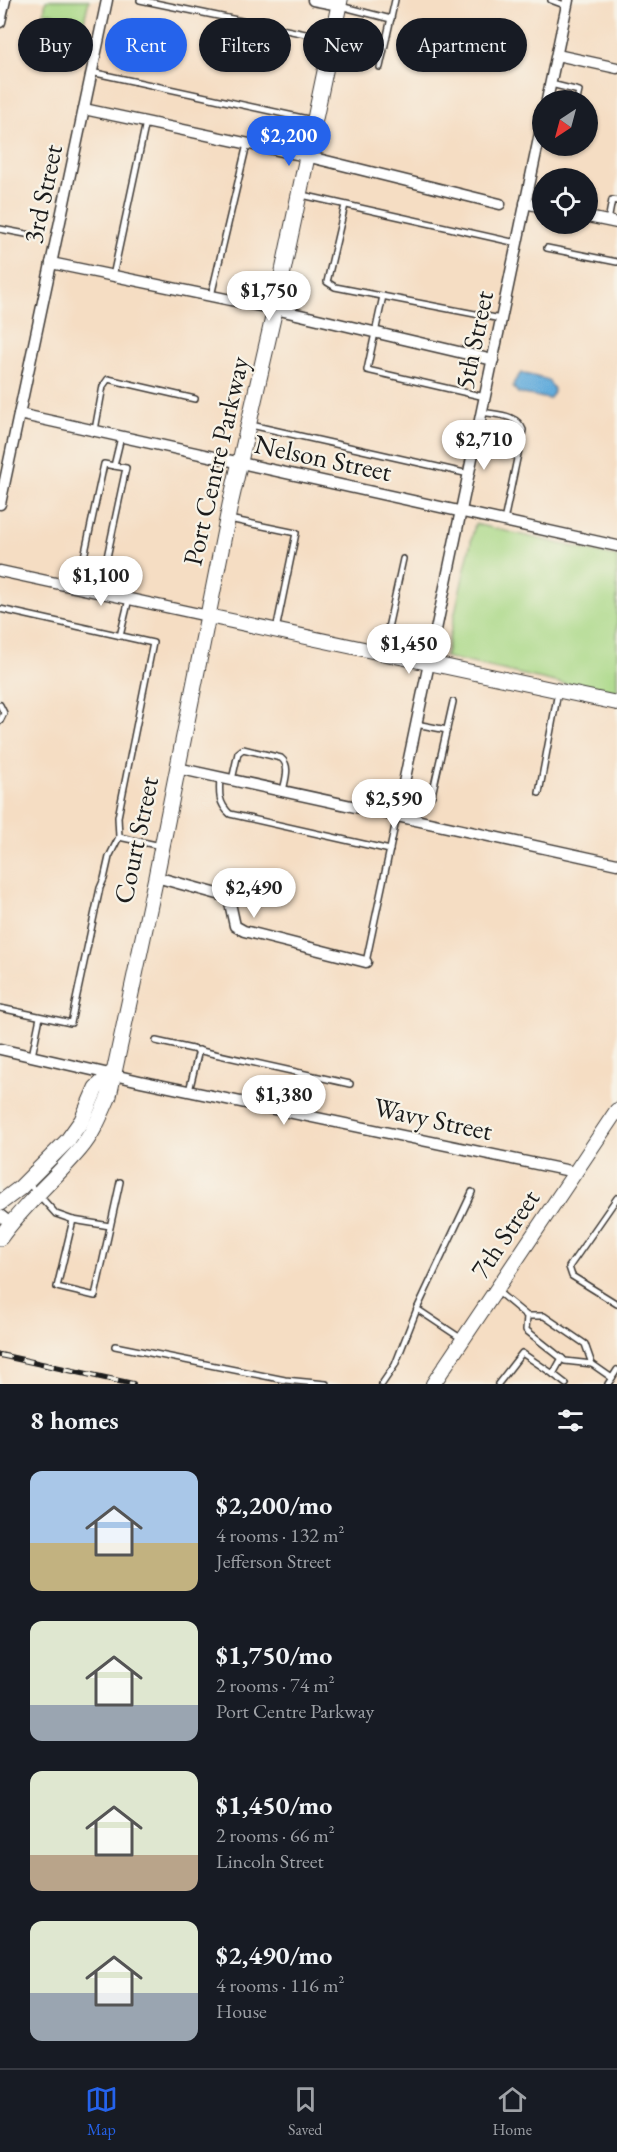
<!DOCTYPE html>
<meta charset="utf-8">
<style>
:root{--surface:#171b24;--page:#20242c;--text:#f1f3f6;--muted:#9ea1a6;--line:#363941;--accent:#2563eb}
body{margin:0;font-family:"EB Garamond",serif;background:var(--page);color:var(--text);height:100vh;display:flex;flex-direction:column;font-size:22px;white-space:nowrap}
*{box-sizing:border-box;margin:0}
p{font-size:20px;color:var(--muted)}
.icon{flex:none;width:33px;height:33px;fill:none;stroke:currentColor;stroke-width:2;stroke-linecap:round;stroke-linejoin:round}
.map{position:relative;height:1384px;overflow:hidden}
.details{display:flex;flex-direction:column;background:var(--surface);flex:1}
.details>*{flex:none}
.hud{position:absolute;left:18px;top:18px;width:582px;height:54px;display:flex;gap:12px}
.needle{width:39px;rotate:216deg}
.fabs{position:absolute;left:532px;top:90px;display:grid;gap:12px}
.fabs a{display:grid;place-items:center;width:66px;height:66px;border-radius:50%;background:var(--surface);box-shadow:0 2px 4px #0004;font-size:30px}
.price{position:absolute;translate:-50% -51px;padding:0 14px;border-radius:21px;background:#fff;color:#222;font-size:20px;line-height:39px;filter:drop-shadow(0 2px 3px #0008)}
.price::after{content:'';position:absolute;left:50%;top:36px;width:18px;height:14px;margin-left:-9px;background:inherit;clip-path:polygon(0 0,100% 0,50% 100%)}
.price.current{background:var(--accent);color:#fff}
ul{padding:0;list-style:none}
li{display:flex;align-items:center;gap:18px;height:150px;padding:0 30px}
li span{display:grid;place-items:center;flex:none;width:168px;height:120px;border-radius:12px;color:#555}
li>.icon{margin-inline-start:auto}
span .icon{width:72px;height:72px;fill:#fffc;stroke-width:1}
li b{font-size:26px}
h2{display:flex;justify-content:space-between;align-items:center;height:72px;padding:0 30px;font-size:26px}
.tag{padding:0 21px;border-radius:27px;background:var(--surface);box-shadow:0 2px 4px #0004;font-size:21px;line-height:54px}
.tag.current{background:var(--accent);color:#fff}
.dock{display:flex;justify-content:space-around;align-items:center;height:84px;border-top:2px solid var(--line);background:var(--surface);font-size:16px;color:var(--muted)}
.dock a{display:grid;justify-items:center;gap:3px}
.dock .current{color:var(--accent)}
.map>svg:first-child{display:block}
.green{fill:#a9d886;stroke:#627a51;stroke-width:1.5}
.water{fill:#63acdb;stroke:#40647c;stroke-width:1.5}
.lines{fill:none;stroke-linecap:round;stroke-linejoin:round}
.service-casing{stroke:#3d3935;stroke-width:8}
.minor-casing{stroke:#3d3935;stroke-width:13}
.tertiary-casing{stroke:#3d3935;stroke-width:16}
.secondary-casing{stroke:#3d3935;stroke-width:17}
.service{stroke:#fff;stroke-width:5}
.minor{stroke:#fff;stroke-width:10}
.tertiary{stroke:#fff;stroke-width:14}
.secondary{stroke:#fff;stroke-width:15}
.rail-casing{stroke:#1c1c1c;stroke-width:6}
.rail{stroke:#f7f3e8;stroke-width:4;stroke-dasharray:11;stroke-linecap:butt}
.labels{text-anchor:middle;stroke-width:4.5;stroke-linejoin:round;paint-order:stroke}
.street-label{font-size:27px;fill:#1c1c1c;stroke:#f7f3e8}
</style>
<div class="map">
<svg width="617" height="1384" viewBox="0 0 617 1384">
<rect width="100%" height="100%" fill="#f7f3e8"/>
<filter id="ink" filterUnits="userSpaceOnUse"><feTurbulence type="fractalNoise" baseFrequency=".0167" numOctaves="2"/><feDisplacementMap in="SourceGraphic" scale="12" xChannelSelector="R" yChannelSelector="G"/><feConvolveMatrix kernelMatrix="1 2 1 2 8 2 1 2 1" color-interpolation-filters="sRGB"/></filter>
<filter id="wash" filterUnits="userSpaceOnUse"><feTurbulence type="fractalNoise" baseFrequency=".008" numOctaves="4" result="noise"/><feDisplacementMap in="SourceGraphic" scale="24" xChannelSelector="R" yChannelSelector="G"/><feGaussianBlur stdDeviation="1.35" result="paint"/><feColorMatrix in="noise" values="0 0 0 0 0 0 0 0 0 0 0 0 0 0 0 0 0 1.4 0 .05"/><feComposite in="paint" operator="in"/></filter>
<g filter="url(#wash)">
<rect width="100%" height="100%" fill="#f5ddc3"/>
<g class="green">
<path d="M 46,0 L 89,0 L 84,21 L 44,12 Z"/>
<path d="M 475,524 L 617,557 L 617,696 L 445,657 Z"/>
</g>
<path class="water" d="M 521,373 L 548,380 L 554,389 L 553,394 L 549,399 L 518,393 L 513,387 L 514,382 Z"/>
</g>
<g filter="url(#ink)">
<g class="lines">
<defs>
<g id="service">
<path d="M 140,0 L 330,39"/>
<path d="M 551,0 L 567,6"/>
<path d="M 340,6 L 391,19"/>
<path d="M 380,67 L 395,0"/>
<path d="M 91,72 L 312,120"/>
<path d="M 551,84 L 579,91 L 577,100"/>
<path d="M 564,146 L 566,146"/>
<path d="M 302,195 L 517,243"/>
<path d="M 345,205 L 327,282 L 335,287 L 501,319"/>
<path d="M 608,221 L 612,200 L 617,201"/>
<path d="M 0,229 L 31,235"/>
<path d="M 547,248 L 617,262"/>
<path d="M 113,276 L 146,122"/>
<path d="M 211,296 L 247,144"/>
<path d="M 383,296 L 367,370 L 485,397"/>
<path d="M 482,412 C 497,415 517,414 523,430 L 504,521"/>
<path d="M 251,425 L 469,474"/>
<path d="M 95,430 L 103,386 L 108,379 L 195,399"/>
<path d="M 229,519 L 296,533 L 276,630"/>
<path d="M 96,560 L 84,557 L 104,464 L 114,466"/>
<path d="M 89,590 L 96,560 L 106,562 L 126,468 L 114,466 L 121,437"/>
<path d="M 0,609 L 153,643 L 118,817 L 119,837 L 109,857 L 104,879 L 100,888 L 71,1023 L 0,1008"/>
<path d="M 120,636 L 129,599"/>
<path d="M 383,651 L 403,559"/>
<path d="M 0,721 L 4,713 L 0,705"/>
<path d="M 416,724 L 447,730"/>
<path d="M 220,777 C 219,793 218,803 230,814 L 390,850"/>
<path d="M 232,780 L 238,753 L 243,749 L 281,758 C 291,766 285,780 283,791"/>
<path d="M 539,793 L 558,692"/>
<path d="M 432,795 L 453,702"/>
<path d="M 119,837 L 161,846"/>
<path d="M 366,962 L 397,816"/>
<path d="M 156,1041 L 350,1084"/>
<path d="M 32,1056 L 40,1017"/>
<path d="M 189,1091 L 199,1050"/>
<path d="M 294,1113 L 301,1073"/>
<path d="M 28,1183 L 56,1214 L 73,1220 L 110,1226"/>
<path d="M 617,1198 L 569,1267 L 572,1276 L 617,1304"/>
<path d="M 73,1220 L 57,1287 L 95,1296 L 120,1182"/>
<path d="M 497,1291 L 527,1316 L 544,1316 L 585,1344 L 592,1364 L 565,1361 L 526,1330 L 527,1316"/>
<path d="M 462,1339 L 417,1309 L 472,1192"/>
<path d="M 115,1346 L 285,1380 L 326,1384"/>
<path d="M 592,1364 L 612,1378"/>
<path d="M 553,1374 L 566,1384"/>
<path d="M 382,1384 L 395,1365 L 417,1309"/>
<path d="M 498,1384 L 522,1353 L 553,1374 L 562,1358"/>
<path d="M 608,1384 L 617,1370"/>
</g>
<g id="minor">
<path d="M 313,0 L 339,5"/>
<path d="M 0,22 L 5,0"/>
<path d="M 557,55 L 617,68"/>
<path d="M 547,100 L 568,0"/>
<path d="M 84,109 L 306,156 L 500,204"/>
<path d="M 525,203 L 543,207"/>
<path d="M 588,217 L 617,223"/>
<path d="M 51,263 L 275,309 L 493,360"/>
<path d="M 19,414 L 617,546"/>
<path d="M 0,504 L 107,0"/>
<path d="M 0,571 L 208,616"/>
<path d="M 177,768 L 617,864"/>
<path d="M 397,816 L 543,119"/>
<path d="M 156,877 L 225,896 L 230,903 L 235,926 L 244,931 L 366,962"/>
<path d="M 0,1049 L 140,1081 L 575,1172"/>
<path d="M 0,1215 L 10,1223"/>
</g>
<g id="tertiary">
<path d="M 208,616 L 617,703"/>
<path d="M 433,1384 L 617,1110"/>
</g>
<g id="secondary">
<path d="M 0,1203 L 20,1188 L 67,1141 L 82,1120 L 96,1088 L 112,1073"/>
<path d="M 0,1238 C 23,1205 54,1180 80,1149 C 93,1134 101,1114 109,1096 L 156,877 L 230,505 L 275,309 L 340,0"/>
</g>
</defs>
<use href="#service" class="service-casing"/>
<use href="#minor" class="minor-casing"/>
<use href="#tertiary" class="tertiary-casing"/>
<use href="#secondary" class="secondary-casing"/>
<use href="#service" class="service"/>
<use href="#minor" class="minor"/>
<use href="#tertiary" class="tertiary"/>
<use href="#secondary" class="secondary"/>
<defs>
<path id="rail" d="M 0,1355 L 133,1384"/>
</defs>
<use href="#rail" class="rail-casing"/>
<use href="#rail" class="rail"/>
</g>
</g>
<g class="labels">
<g class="street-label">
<text transform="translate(43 194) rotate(-78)" y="9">3rd Street</text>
<text transform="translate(474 340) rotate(-78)" y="9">5th Street</text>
<text transform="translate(323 458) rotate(12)" y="9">Nelson Street</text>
<text transform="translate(216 461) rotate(-77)" y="9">Port Centre Parkway</text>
<text transform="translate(136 840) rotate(-78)" y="9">Court Street</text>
<text transform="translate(433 1119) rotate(12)" y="9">Wavy Street</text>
<text transform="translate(505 1234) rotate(-56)" y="9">7th Street</text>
</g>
</g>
</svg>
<div class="fabs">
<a><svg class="needle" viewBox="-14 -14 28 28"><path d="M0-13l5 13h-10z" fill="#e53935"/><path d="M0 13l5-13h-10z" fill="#9ea1a6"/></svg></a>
<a><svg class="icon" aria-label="locate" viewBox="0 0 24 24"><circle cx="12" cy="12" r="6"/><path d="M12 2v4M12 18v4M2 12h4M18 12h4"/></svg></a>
</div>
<b class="price current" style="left:289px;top:167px">$2,200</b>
<b class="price" style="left:269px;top:322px">$1,750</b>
<b class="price" style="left:484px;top:471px">$2,710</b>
<b class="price" style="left:101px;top:607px">$1,100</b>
<b class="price" style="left:409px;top:675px">$1,450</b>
<b class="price" style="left:394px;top:830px">$2,590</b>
<b class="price" style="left:254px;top:919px">$2,490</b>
<b class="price" style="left:284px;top:1126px">$1,380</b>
<div class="hud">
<a class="tag">Buy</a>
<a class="tag current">Rent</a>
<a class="tag">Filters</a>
<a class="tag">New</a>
<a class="tag">Apartment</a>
</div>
</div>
<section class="details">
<h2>8 homes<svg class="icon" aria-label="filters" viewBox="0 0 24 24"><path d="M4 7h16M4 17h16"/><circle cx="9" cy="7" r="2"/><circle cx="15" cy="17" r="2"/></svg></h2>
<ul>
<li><span style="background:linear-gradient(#a9c7e8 60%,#c2b280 0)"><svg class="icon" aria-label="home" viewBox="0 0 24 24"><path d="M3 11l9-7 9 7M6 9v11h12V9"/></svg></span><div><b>$2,200/mo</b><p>4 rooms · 132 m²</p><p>Jefferson Street</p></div></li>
<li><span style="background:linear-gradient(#dfe7d0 70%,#9aa5b1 0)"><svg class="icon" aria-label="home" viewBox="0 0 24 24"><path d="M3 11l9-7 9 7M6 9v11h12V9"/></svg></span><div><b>$1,750/mo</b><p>2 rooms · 74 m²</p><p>Port Centre Parkway</p></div></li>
<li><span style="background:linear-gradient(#dfe7d0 70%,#b9a48a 0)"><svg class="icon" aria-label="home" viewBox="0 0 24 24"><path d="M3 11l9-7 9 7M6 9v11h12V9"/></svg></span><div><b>$1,450/mo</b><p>2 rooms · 66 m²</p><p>Lincoln Street</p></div></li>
<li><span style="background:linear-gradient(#dfe7d0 60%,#9aa5b1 0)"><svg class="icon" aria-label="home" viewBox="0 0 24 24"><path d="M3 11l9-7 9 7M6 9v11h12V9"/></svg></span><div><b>$2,490/mo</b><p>4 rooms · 116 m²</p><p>House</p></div></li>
</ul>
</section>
<nav class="dock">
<a class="current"><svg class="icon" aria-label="map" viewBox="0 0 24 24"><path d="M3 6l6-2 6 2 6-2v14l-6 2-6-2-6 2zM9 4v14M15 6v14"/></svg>Map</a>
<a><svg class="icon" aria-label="saved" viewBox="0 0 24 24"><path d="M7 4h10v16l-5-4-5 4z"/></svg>Saved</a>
<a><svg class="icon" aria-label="home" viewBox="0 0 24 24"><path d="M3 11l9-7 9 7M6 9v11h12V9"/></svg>Home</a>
</nav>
